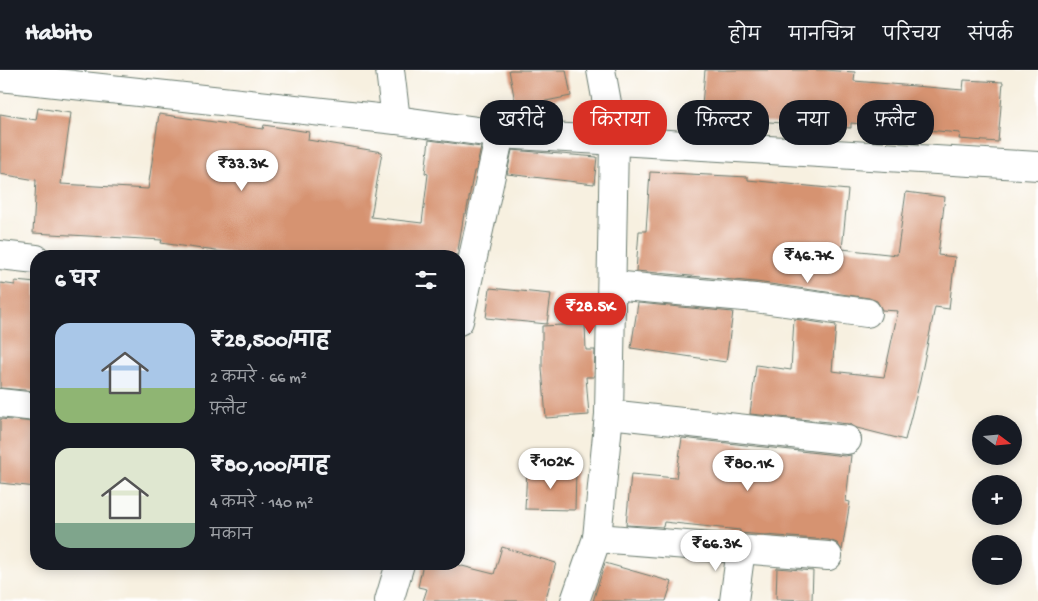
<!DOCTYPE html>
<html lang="hi">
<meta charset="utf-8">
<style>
:root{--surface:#171b24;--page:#242831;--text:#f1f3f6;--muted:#9ea1a6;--line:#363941;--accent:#d93025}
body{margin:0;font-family:"Gochi Hand","Playpen Sans Deva",sans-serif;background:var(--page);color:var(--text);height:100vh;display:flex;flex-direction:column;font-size:19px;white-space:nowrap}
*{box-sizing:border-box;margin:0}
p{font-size:16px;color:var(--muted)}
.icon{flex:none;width:28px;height:28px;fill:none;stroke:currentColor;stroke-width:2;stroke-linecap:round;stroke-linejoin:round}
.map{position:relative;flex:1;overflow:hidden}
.drawer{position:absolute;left:30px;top:180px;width:435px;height:320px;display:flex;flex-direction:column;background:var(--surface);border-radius:20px;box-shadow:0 2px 12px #0003}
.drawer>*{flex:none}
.hud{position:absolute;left:480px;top:30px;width:475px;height:45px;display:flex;gap:10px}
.needle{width:32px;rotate:106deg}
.tools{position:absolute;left:972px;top:345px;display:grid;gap:10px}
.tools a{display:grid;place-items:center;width:50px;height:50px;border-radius:50%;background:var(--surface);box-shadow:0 2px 12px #0003;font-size:25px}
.price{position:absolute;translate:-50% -42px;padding:0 11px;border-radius:18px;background:#fff;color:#222;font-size:16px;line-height:32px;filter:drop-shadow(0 1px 2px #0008)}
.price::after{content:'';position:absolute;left:50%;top:30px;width:15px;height:11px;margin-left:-8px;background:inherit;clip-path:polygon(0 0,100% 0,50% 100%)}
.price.selected{background:var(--accent);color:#fff}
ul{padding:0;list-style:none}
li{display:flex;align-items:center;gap:15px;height:125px;padding:0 25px}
li span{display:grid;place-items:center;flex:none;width:140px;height:100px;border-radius:15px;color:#555}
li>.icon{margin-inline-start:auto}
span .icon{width:60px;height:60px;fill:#fffc;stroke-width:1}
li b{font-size:21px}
h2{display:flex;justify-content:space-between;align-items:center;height:60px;padding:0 25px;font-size:21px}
.chip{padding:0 18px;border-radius:20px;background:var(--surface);box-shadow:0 2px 12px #0003;font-size:18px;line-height:45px}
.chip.selected{background:var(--accent);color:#fff}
header{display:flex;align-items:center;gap:30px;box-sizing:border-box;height:70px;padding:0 25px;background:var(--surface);border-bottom:1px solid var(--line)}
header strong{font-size:24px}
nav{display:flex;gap:28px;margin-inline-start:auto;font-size:18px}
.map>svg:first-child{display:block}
.building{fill:#d69371}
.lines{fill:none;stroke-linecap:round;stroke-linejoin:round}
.minor-casing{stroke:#6b7c70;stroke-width:30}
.minor{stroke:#fff;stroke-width:28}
</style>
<header>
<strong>Habito</strong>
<nav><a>होम</a><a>मानचित्र</a><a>परिचय</a><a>संपर्क</a></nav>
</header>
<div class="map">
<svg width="1038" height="531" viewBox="0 0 1038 531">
<rect width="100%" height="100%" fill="#fff"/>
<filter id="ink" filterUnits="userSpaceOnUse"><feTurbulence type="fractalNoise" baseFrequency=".02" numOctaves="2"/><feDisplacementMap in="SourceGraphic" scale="10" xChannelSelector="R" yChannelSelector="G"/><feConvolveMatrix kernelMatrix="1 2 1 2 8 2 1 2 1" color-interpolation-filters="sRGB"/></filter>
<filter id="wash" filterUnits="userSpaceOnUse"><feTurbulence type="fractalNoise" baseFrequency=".0096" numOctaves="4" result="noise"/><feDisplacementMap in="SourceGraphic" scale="20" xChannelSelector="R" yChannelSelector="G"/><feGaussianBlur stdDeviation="1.12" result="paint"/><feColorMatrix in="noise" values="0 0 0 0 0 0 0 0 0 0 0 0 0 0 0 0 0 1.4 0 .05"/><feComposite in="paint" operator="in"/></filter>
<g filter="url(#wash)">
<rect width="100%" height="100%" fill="#f7f0e0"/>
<g id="blocks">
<g class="building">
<path d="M 509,0 L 566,0 L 571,26 L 516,37 Z"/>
<path d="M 705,0 L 824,0 L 855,2 L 854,11 L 963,20 L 964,10 L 1003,12 L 998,72 L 959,69 L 960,63 L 851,53 L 851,58 L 701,47 Z"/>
<path d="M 38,38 L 71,43 L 61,114 L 148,119 L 159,44 L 263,59 L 264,55 L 309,62 L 308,70 L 382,82 L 371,147 L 422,153 L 428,104 L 425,103 L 429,70 L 481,77 L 476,101 L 474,101 L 466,144 L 464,144 L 457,186 L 250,186 L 161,173 L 162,170 L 33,163 L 36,110 L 0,104 L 0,44 L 36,50 Z"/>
<path d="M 512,80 L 597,87 L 594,114 L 507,104 Z"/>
<path d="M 650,102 L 748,107 L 748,110 L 848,120 L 842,179 L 897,185 L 906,122 L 945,127 L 938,185 L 955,187 L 949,239 L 935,237 L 920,311 L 905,370 L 857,358 L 849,354 L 750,344 L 756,295 L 791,300 L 794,249 L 836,255 L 832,301 L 884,307 L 898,241 L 882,240 L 877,231 L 869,228 L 756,212 L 636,201 L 639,161 L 646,161 Z"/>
<path d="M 15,211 L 36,213 L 36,321 L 0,318 L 0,213 L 15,215 Z"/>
<path d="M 490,218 L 551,224 L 547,254 L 486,248 Z"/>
<path d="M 638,233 L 733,242 L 726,292 L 631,278 Z"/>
<path d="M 585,254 L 586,280 L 595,280 L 594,307 L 586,307 L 589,345 L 546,348 L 542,298 L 542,256 Z"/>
<path d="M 0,349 L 36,352 L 36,417 L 0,413 Z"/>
<path d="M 682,368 L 845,386 L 851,385 L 846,431 L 850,432 L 842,480 L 837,473 L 829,470 L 740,463 L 740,460 L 664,452 L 663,457 L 626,455 L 631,404 L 676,408 Z"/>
<path d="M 527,399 L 576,400 L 575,440 L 525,439 Z"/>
<path d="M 502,477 L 556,493 L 545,531 L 423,531 L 427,519 L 418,517 L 423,494 L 454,494 L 494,504 Z"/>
<path d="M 605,493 L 672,512 L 666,531 L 593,531 Z"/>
<path d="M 777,498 L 813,501 L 812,530 L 776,529 Z"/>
</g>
</g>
</g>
<g filter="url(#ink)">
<use href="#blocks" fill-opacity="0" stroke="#6b7c70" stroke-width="1"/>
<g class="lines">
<defs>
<g id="minor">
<path d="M 390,0 L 396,50"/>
<path d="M 0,7 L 396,50 L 500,64 L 1038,96"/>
<path d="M 0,185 L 36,189"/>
<path d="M 612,215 L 755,228 L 867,243"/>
<path d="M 459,251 L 500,64"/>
<path d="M 0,333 L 36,337"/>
<path d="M 609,344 L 847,370"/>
<path d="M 597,468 L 828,486"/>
<path d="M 389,531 L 400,494"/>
<path d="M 575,531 L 597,468 L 609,344 L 614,71 L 601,0"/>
<path d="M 734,531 L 741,479"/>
</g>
</defs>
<use href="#minor" class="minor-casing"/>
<use href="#minor" class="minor"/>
</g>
</g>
</svg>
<div class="tools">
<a><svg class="needle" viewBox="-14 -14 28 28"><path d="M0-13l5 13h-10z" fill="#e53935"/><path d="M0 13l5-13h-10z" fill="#9ea1a6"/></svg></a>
<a>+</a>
<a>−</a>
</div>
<b class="price" style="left:242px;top:122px">₹33.3K</b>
<b class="price" style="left:808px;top:214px">₹46.7K</b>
<b class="price selected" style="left:590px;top:265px">₹28.5K</b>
<b class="price" style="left:551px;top:420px">₹102K</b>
<b class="price" style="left:748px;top:422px">₹80.1K</b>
<b class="price" style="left:716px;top:502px">₹66.3K</b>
<div class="hud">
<a class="chip">खरीदें</a>
<a class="chip selected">किराया</a>
<a class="chip">फ़िल्टर</a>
<a class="chip">नया</a>
<a class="chip">फ़्लैट</a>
</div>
<section class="drawer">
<h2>6 घर<svg class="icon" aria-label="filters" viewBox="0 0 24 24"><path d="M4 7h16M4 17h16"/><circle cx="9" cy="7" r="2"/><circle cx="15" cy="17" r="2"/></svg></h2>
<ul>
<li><span style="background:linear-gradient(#a9c7e8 65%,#8fb573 0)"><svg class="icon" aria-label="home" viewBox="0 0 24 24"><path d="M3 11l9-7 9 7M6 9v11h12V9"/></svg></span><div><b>₹28,500/माह</b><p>2 कमरे · 66 m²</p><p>फ़्लैट</p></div></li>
<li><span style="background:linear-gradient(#dfe7d0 75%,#7fa58c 0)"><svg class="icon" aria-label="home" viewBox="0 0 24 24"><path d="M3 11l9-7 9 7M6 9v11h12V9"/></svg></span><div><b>₹80,100/माह</b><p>4 कमरे · 140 m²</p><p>मकान</p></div></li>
</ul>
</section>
</div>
